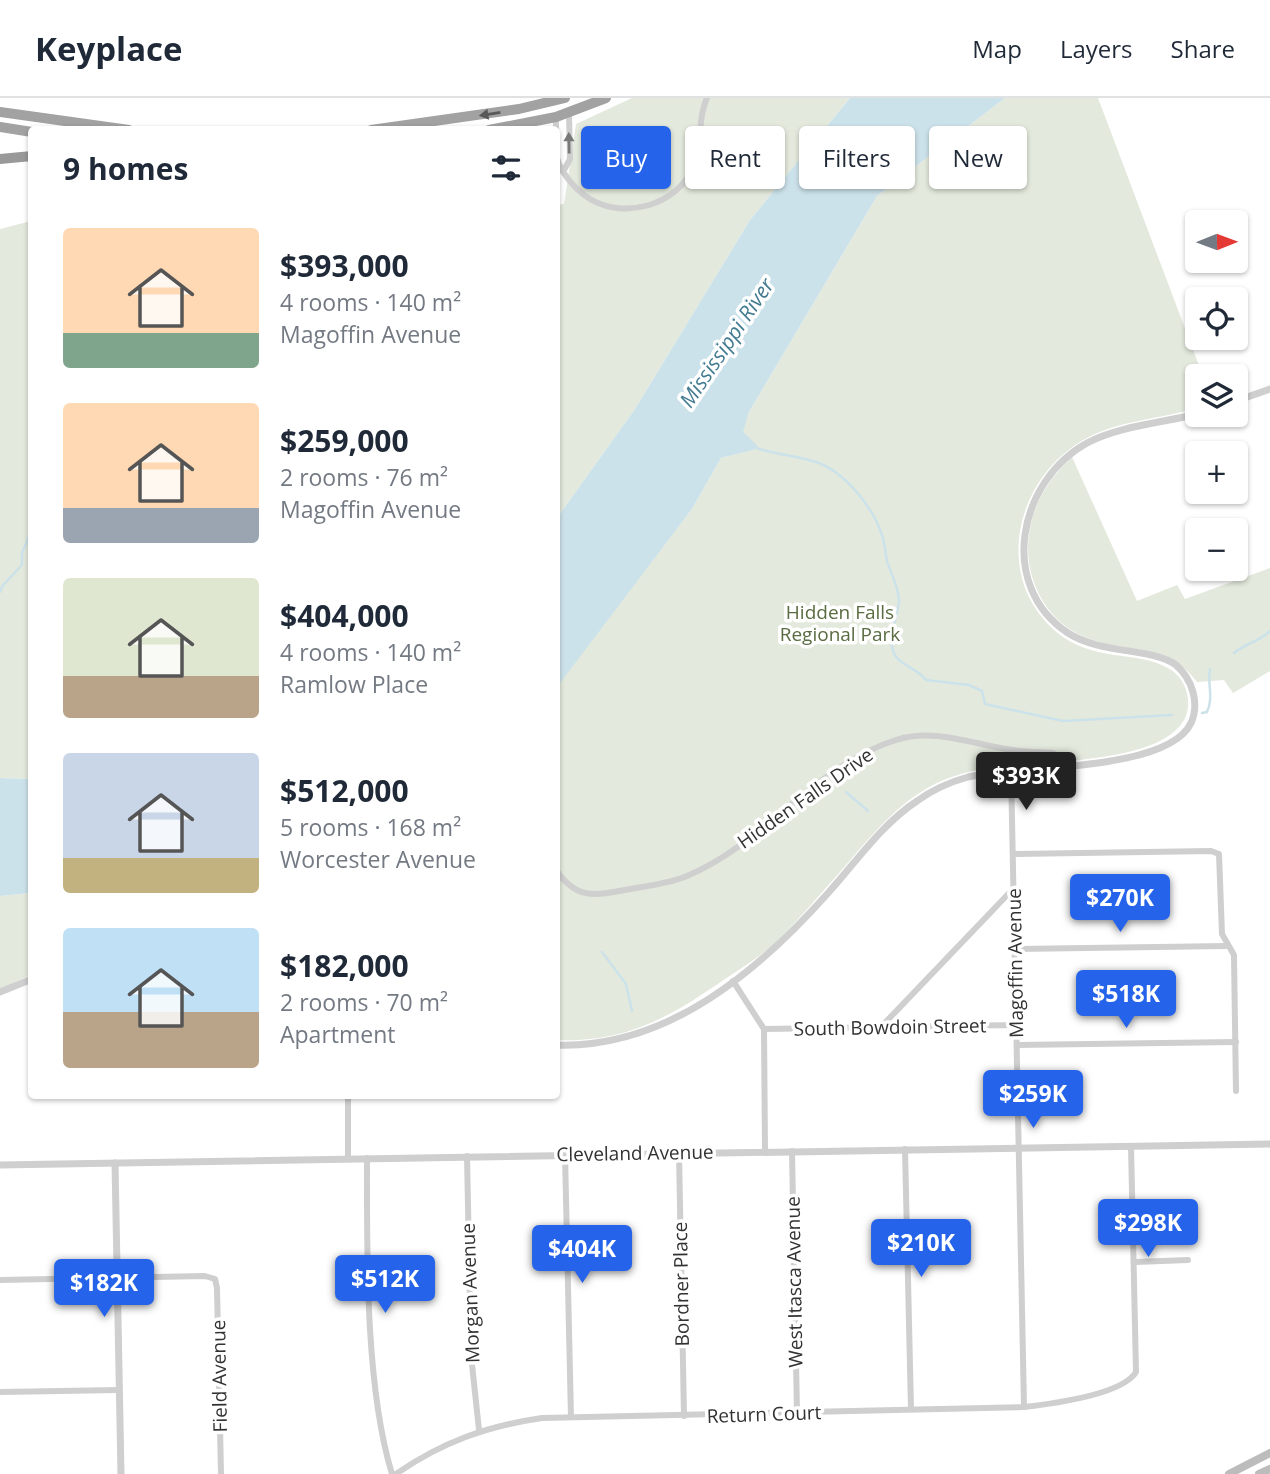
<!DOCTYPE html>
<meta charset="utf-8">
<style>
:root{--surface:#fff;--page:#f2f2f3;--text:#1f2937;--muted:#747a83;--line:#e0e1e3;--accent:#2563eb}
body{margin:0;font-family:"Open Sans",sans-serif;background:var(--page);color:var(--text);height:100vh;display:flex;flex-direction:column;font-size:26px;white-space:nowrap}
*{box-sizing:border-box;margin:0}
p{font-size:23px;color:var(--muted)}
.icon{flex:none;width:38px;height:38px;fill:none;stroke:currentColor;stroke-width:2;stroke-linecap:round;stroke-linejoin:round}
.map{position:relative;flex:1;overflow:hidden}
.drawer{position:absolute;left:28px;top:28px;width:532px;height:973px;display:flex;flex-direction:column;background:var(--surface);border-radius:7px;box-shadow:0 2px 5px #0004}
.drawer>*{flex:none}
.guide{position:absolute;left:581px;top:28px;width:583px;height:63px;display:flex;gap:14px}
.needle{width:46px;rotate:89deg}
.controls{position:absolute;left:1185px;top:112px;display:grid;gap:14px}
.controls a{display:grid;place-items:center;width:63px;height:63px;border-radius:7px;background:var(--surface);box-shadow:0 2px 5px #0004;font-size:35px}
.price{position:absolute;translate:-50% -60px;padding:0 16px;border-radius:7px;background:var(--accent);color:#fff;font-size:23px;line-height:46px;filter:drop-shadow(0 2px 4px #0008)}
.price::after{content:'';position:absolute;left:50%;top:42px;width:21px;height:16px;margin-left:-10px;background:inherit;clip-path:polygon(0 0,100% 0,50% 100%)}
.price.selected{background:#222;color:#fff}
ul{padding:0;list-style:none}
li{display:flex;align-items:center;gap:21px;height:175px;padding:0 35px}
li span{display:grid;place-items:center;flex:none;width:196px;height:140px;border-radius:7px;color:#555}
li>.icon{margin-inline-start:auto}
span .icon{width:84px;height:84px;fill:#fffc;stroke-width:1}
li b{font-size:30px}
h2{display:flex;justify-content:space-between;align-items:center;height:84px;padding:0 35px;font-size:30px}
.chip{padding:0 24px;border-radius:7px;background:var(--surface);box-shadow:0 2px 5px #0004;font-size:24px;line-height:63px}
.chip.selected{background:var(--accent);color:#fff}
header{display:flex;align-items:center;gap:42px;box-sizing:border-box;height:98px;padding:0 35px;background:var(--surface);border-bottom:2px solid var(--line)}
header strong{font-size:33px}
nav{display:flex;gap:38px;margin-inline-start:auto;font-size:24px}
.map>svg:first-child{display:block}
.green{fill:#e3e9dc}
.water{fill:#cce2ea}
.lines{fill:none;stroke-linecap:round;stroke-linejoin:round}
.stream{stroke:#cce2ea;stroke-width:2.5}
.minor{stroke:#cfcfcf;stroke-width:6}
.tertiary{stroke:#cfcfcf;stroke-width:7}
.secondary{stroke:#bcbcbc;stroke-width:8}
.trunk{stroke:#a2a2a2;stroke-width:10}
.motorway{stroke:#999;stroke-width:10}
.oneway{fill:#595959}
.oneway2{fill:#797979}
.labels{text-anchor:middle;stroke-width:7;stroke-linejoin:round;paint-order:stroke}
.park-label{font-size:19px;fill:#5a6c41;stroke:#fff}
.street-label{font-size:19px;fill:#323232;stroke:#fff}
.water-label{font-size:21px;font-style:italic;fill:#437b91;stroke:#fff}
</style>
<header>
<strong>Keyplace</strong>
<nav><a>Map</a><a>Layers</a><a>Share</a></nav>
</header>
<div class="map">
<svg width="1270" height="1376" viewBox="0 0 1270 1376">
<rect width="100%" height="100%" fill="#fff"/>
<g class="green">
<path d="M 632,0 L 850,0 L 750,122 L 635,311 L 557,420 L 556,107 L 564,106 L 576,26 Z"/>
<path d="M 1005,0 L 1098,0 L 1203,278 L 1197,278 L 1197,310 C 1161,321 1120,322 1087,340 C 1013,379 990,486 1063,539 C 1099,564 1144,553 1171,572 C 1187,582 1193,606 1184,622 C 1158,668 1034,662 987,670 C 964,674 940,681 921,694 C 886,716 860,752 832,783 C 815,802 799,821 781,839 C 765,856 744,868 725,881 C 670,919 626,945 556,942 L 556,589 L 692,411 L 721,360 L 752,352 L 756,347 L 742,334 L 749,314 L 877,98 Z"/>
<path d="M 31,123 L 31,681 L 0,680 L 0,131 Z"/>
<path d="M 1072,359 L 1137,503 L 1177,487 L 1185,501 L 1270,470 L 1270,573 L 1233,595 L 1224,582 L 1197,584 C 1161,532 1088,568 1046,508 C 1035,492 1028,471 1028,452 C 1028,413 1045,385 1072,359 Z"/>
<path d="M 31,795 L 31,877 L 0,891 L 0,798 Z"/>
</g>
<g class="water">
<path d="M 850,0 L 1005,0 L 877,98 L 749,314 L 743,334 L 757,347 L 753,352 L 721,360 L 692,411 L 557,589 L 557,420 L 635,311 L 750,122 Z"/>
<path d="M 0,680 L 31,681 L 31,795 L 0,798 Z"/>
</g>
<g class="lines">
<g class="stream">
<path d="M 754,349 C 775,357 795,357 816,364 C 844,373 873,409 882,437 C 885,445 885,454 887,463 C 891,476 899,489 899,503 C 898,520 884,543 897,560 C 905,569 919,572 926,582 L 969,587 L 982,593 L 985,606 L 1063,623 L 1172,617"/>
<path d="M 0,494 L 3,487 L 22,467 L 22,455 L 32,431"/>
<path d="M 1234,555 C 1246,545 1259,544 1270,533"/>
<path d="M 1202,615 L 1207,614 C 1214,600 1207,584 1210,571"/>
<path d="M 846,694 L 868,713"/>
<path d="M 602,854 L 626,886 L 632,913"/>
</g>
<g class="minor">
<path d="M 556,19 L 556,32"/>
<path d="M 556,54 C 557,71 575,92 590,101 C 625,122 678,107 694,68 C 703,46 697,22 707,0"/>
<path d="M 564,72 L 570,61 L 569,15"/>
<path d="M 1011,673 L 1024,1309"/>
<path d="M 1013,756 L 1211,753 L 1219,756 L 1222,836 L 1234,857 L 1236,993"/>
<path d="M 556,772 C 576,801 593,798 625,792 C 646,788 668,786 687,778 C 764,746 816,667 896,642 C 933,630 969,645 1006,651 C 1021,654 1038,654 1053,655 L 1059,659 L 1061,670"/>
<path d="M 1015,851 L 1227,848"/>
<path d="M 733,883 L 764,931 L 765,1053"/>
<path d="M 881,929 L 1013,791"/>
<path d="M 764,931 L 1017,927"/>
<path d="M 1017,947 L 1236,944"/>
<path d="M 905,1051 L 911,1311"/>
<path d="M 792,1053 L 797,1315"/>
<path d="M 679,1055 L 684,1318"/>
<path d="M 565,1056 L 571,1319"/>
<path d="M 467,1058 L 471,1257 L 479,1332"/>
<path d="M 348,1060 L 348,998"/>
<path d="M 367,1060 C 367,1153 365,1288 392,1376"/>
<path d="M 1135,1164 L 1188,1162"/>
<path d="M 0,1182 L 205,1178 L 215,1181 L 217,1190 L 221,1376"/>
<path d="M 0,1294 L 119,1292"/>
<path d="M 396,1376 C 442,1344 487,1328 542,1320 L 1024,1309 C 1050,1306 1122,1297 1136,1274 L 1131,1048"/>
</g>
<g class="tertiary">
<path d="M 1236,303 L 1270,291"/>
<path d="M 0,894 L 32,881"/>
<path d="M 556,947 C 667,951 759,873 829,794 C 856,764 882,726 917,703 C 932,692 950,684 968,679 C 1017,668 1168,674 1191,625 C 1200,605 1192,581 1176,567 C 1154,550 1100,556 1068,535 C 997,488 1018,383 1087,345 C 1119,328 1161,325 1197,316"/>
<path d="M 115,1065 L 121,1376"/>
<path d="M 0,1067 L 1270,1046"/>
</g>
<g class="secondary">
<path d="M 1229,1376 L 1270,1355"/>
<path d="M 1259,1376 L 1270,1371"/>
</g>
<g class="trunk">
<path d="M 0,14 L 129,32"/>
<path d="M 0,29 L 32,34"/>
<path d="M 371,32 L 519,11 L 565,0"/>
<path d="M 489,32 L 556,19 L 606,0"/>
</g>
<path class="motorway" d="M 0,61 L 32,58"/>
</g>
<defs><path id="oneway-solid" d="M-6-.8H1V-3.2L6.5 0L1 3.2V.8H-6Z" transform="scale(1.75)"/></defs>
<use class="oneway" href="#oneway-solid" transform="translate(490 16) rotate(171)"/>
<use class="oneway2" href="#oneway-solid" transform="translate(569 45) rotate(-91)"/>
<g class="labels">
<g class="park-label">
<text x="840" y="521">Hidden Falls<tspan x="840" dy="22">Regional Park</tspan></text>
</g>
<g class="street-label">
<text transform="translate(805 700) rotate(-35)" y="7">Hidden Falls Drive</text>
<text transform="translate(1015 865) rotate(-91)" y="7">Magoffin Avenue</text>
<text transform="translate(890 929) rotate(-1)" y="7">South Bowdoin Street</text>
<text transform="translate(635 1055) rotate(-1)" y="7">Cleveland Avenue</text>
<text transform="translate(794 1184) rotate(-91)" y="7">West Itasca Avenue</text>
<text transform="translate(681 1186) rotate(-91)" y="7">Bordner Place</text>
<text transform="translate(470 1195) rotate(-92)" y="7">Morgan Avenue</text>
<text transform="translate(219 1278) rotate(-91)" y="7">Field Avenue</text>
<text transform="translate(764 1316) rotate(-2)" y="7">Return Court</text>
</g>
<g class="water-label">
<text transform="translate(727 245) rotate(-56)" y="7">Mississippi River</text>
</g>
</g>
</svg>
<div class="controls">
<a><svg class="needle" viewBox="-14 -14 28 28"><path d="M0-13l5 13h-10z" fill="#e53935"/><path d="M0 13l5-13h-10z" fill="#747a83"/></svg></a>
<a><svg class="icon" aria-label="locate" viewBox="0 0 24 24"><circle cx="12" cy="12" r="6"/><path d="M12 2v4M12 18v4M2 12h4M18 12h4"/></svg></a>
<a><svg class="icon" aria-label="layers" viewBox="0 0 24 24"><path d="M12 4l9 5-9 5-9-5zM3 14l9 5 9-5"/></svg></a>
<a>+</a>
<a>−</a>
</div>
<b class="price selected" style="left:1026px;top:714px">$393K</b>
<b class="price" style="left:1120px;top:836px">$270K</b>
<b class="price" style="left:1126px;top:932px">$518K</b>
<b class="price" style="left:1033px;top:1032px">$259K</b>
<b class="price" style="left:1148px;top:1161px">$298K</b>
<b class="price" style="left:921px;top:1181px">$210K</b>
<b class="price" style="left:582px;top:1187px">$404K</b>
<b class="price" style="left:385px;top:1217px">$512K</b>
<b class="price" style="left:104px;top:1221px">$182K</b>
<div class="guide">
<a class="chip selected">Buy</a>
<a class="chip">Rent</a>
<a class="chip">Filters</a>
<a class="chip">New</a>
</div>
<section class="drawer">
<h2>9 homes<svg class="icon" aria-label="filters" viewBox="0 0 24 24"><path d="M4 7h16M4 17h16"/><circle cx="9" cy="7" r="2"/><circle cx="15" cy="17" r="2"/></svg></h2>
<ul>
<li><span style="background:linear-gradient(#ffd9b3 75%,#7fa58c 0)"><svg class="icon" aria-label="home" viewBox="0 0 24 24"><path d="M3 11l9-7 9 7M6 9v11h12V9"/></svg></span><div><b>$393,000</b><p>4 rooms · 140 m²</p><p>Magoffin Avenue</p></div></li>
<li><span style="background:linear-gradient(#ffd9b3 75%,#9aa5b1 0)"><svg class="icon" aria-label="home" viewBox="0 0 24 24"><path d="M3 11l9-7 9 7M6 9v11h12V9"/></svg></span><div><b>$259,000</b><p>2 rooms · 76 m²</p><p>Magoffin Avenue</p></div></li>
<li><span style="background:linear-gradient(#dfe7d0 70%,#b9a48a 0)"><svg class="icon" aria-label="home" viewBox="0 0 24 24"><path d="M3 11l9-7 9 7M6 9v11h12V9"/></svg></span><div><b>$404,000</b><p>4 rooms · 140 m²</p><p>Ramlow Place</p></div></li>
<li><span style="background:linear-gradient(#c9d6e8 75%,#c2b280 0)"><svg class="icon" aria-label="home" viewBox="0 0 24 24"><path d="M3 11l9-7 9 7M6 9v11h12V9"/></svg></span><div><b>$512,000</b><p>5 rooms · 168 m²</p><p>Worcester Avenue</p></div></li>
<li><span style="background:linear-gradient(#bfe0f5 60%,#b9a48a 0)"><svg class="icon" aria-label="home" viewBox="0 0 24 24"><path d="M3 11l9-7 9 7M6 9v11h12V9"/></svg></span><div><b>$182,000</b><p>2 rooms · 70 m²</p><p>Apartment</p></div></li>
</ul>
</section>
</div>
